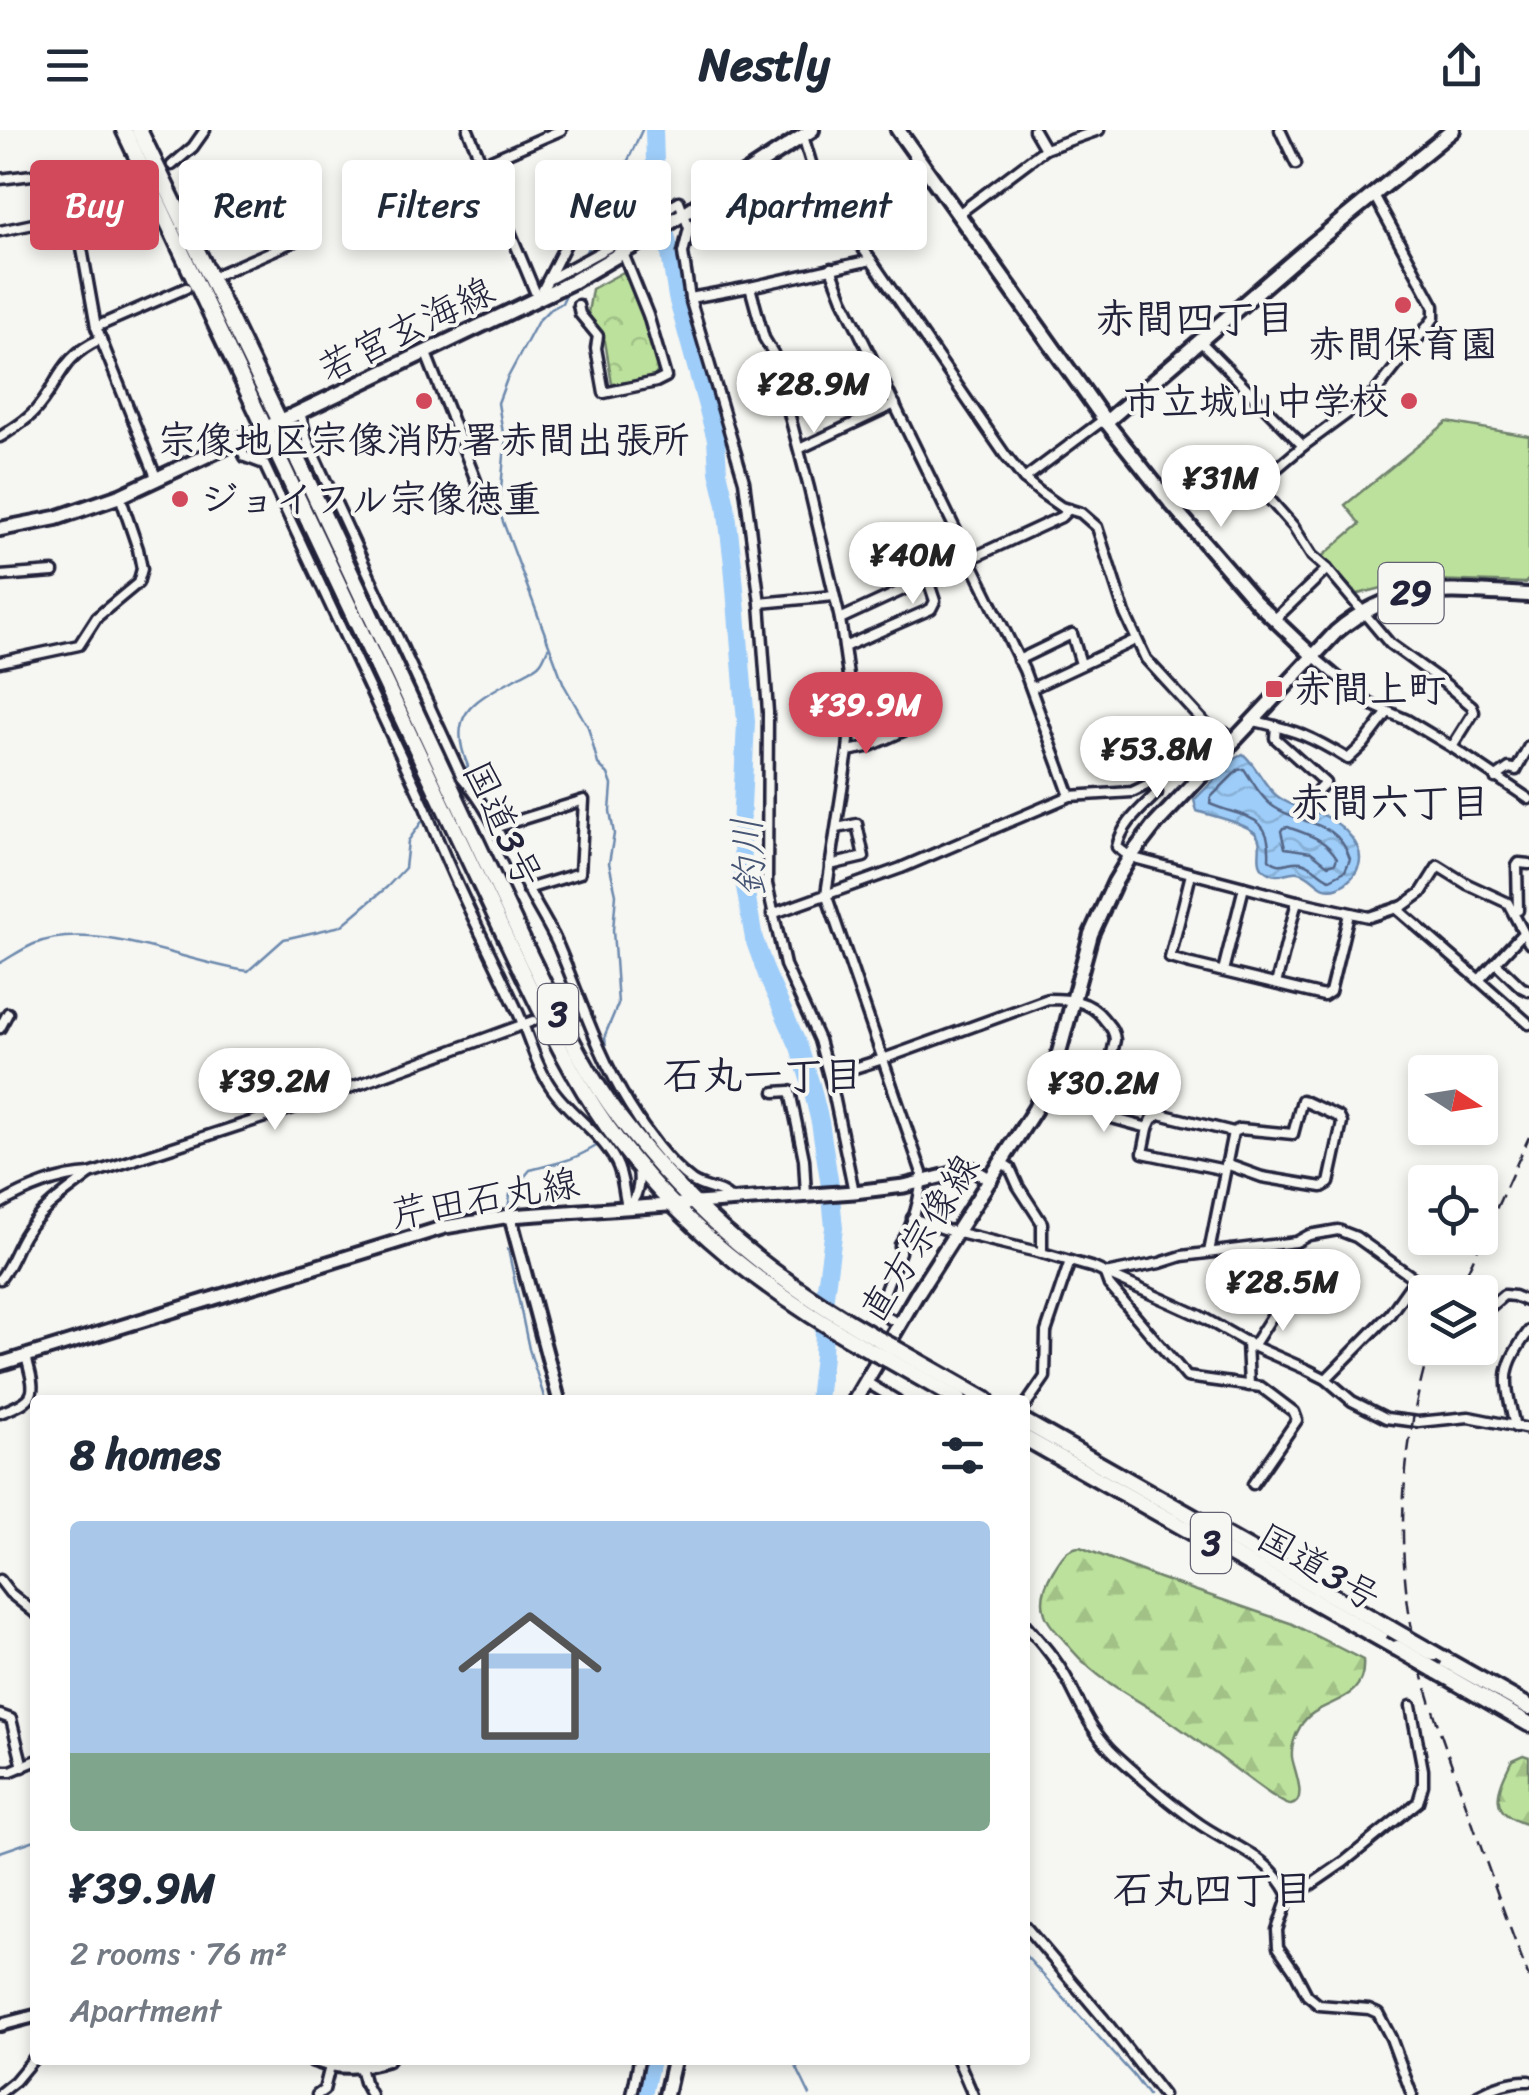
<!DOCTYPE html>
<meta charset="utf-8">
<style>
:root{--surface:#fff;--page:#f2f2f3;--text:#1f2937;--muted:#747a83;--line:#e0e1e3;--accent:#d1495b}
body{margin:0;font-family:Sriracha,"Klee One",sans-serif;background:var(--page);color:var(--text);height:100vh;display:flex;flex-direction:column;font-size:38px;white-space:nowrap}
*{box-sizing:border-box;margin:0}
p{font-size:32px;color:var(--muted)}
.icon{flex:none;width:55px;height:55px;fill:none;stroke:currentColor;stroke-width:2;stroke-linecap:round;stroke-linejoin:round}
.map{position:relative;flex:1;overflow:hidden}
.sheet{position:absolute;left:30px;top:1265px;width:1000px;height:670px;display:flex;flex-direction:column;background:var(--surface);border-radius:10px;box-shadow:0 5px 15px #0003}
.sheet>*{flex:none}
.guide{position:absolute;left:30px;top:30px;width:1000px;height:90px;display:flex;gap:20px}
.needle{width:65px;rotate:102deg}
.buttons{position:absolute;left:1408px;top:925px;display:grid;gap:20px}
.buttons a{display:grid;place-items:center;width:90px;height:90px;border-radius:10px;background:var(--surface);box-shadow:0 5px 15px #0003;font-size:50px}
.price{position:absolute;translate:-50% -85px;padding:0 22px;border-radius:35px;background:#fff;color:#222;font-size:32px;line-height:65px;filter:drop-shadow(0 2px 5px #0008)}
.price::after{content:'';position:absolute;left:50%;top:60px;width:30px;height:22px;margin-left:-15px;background:inherit;clip-path:polygon(0 0,100% 0,50% 100%)}
.price.on{background:var(--accent);color:#fff}
ul{padding:0;list-style:none}
li{display:grid;align-content:center;gap:20px;height:530px;padding:0 40px}
li+li{border-top:2px solid var(--line)}
li span{display:grid;place-items:center;height:310px;border-radius:10px;color:#555}
li>.icon{margin-inline-start:auto}
span .icon{width:180px;height:180px;fill:#fffc;stroke-width:1}
li b{font-size:42px}
h2{display:flex;justify-content:space-between;align-items:center;height:120px;padding:0 40px;font-size:42px}
.tag{padding:0 35px;border-radius:10px;background:var(--surface);box-shadow:0 5px 15px #0003;font-size:35px;line-height:90px}
.tag.on{background:var(--accent);color:#fff}
header{display:flex;justify-content:space-between;align-items:center;height:130px;padding:0 40px;background:var(--surface);font-size:45px;font-weight:700}
.map>svg:first-child{display:block}
.forest{fill:url(#forest-firs);stroke:#6f826c;stroke-width:2.5}
.park{fill:url(#park-crowns);stroke:#6f826c;stroke-width:2.5}
.pitch{fill:#bce19c;stroke:#6f826c;stroke-width:2.5}
.water{fill:url(#water-waves);stroke:#6c89ad;stroke-width:2.5}
.lines{fill:none;stroke-linecap:round;stroke-linejoin:round}
.shore{stroke:#546687;stroke-width:2.5}
.stream{stroke:#6c89ad;stroke-width:2.5}
.river{stroke:#9ecdf9;stroke-width:18}
.minor-casing{stroke:#22223b;stroke-width:15}
.tertiary-casing{stroke:#22223b;stroke-width:18}
.secondary-casing{stroke:#22223b;stroke-width:19}
.primary-casing{stroke:#22223b;stroke-width:20}
.trunk-casing{stroke:#22223b;stroke-width:21}
.minor{stroke:#f6f6f2;stroke-width:8}
.tertiary{stroke:#f6f6f2;stroke-width:10}
.secondary{stroke:#f6f6f2;stroke-width:11}
.primary{stroke:#f6f6f2;stroke-width:12}
.trunk{stroke:#f6f6f2;stroke-width:14}
.rail{stroke:#22223b;stroke-width:2.5;stroke-dasharray:15 8;stroke-linecap:butt}
.trunk-bridge-casing{stroke:#22223b;stroke-width:21;stroke-linecap:butt}
.trunk-bridge{stroke:#f6f6f2;stroke-width:14}
.poi-dot{fill:#d1495b;stroke:#f6f6f2;stroke-width:4}
.labels{text-anchor:middle;stroke-width:8;stroke-linejoin:round;paint-order:stroke}
.shield{fill:#f6f6f2;stroke:#626272;stroke-width:2.5}
.shield-label{font-size:35px;font-weight:bold;fill:#22223b}
.street-label{font-size:38px;fill:#22223b;stroke:#f6f6f2}
.poi-label{font-size:38px;font-weight:bold;fill:#22223b;stroke:#f6f6f2}
.neighbourhood-label{font-size:40px;font-weight:bold;fill:#22223b;stroke:#f6f6f2}
.water-label{font-size:40px;font-style:italic;fill:#475574;stroke:#f6f6f2}
</style>
<header><svg class="icon" aria-label="menu" viewBox="0 0 24 24"><path d="M4 6h16M4 12h16M4 18h16"/></svg>Nestly<svg class="icon" aria-label="share" viewBox="0 0 24 24"><path d="M12 15V3M7 8l5-5 5 5M5 13v7h14v-7"/></svg></header>
<div class="map">
<svg width="1529" height="1965" viewBox="0 0 1529 1965">
<defs>
<pattern id="forest-firs" width="22" height="20" patternUnits="userSpaceOnUse" patternTransform="scale(2.5)"><rect width="22" height="20" fill="#bce19c"/><path d="M5 1l3.5 6h-7zM16 11l3.5 6h-7z" fill="#a1c187"/></pattern>
<pattern id="park-crowns" width="20" height="18" patternUnits="userSpaceOnUse" patternTransform="scale(2.5)"><rect width="20" height="18" fill="#bce19c"/><path d="M2 6a3 3 0 1 1 6 0M12 15a3 3 0 1 1 6 0" fill="none" stroke="#a1c187"/></pattern>
<pattern id="water-waves" width="16" height="10" patternUnits="userSpaceOnUse" patternTransform="scale(2.5)"><rect width="16" height="10" fill="#9ecdf9"/><path d="M0 5q4-4 8 0t8 0" fill="none" stroke="#88b0d6"/></pattern>
</defs>
<rect width="100%" height="100%" fill="#f6f6f2"/>
<filter id="ink" filterUnits="userSpaceOnUse"><feTurbulence type="fractalNoise" baseFrequency=".01" numOctaves="2"/><feDisplacementMap in="SourceGraphic" scale="20" xChannelSelector="R" yChannelSelector="G"/><feConvolveMatrix kernelMatrix="1 2 1 2 8 2 1 2 1" color-interpolation-filters="sRGB"/></filter>
<g filter="url(#ink)">
<g class="forest">
<path d="M 1080,1417 L 1159,1448 L 1290,1493 L 1363,1530 C 1367,1577 1316,1567 1300,1597 C 1295,1605 1291,1617 1292,1627 C 1293,1638 1309,1671 1291,1675 C 1283,1677 1227,1632 1216,1624 C 1197,1611 1178,1596 1159,1584 C 1120,1559 1092,1547 1063,1509 C 1056,1501 1048,1494 1045,1484 C 1040,1469 1045,1454 1053,1441 C 1061,1429 1065,1418 1080,1417 Z"/>
<path d="M 1523,1625 L 1529,1627 L 1529,1695 C 1487,1684 1496,1662 1512,1630 Z"/>
</g>
<path class="park" d="M 627,140 L 643,182 L 659,239 L 653,249 L 612,254 L 605,211 L 588,183 L 592,159 Z"/>
<path class="pitch" d="M 1447,292 L 1529,306 L 1529,449 L 1525,453 L 1431,450 L 1402,453 L 1358,464 L 1320,428 L 1360,394 L 1345,375 Z"/>
<path class="water" d="M 1243,624 C 1257,636 1263,655 1277,666 C 1291,678 1311,678 1327,687 C 1342,695 1365,716 1359,735 C 1356,745 1349,752 1339,757 C 1319,765 1315,745 1299,742 C 1287,740 1280,749 1269,743 C 1250,734 1267,715 1255,703 C 1245,693 1212,686 1197,681 L 1194,670 L 1237,627 Z"/>
<g class="lines">
<g class="shore">
<path d="M 1244,639 C 1253,652 1261,668 1274,677 C 1302,696 1337,688 1350,729 L 1345,741 L 1330,749 C 1319,745 1313,734 1301,732 C 1286,730 1282,740 1269,729 C 1272,683 1245,689 1210,674 L 1211,667 L 1238,640 Z"/>
<path d="M 1288,697 C 1308,705 1325,708 1337,728 L 1335,733 L 1328,735 L 1311,722 L 1285,718 L 1281,701 L 1283,698 Z"/>
</g>
<g class="stream">
<path d="M 584,126 L 642,0"/>
<path d="M 568,160 L 562,173 L 548,181 L 538,191 L 507,249 L 498,273 L 505,315 L 499,381 L 564,555 L 588,597 L 598,634 L 608,644 L 612,655 L 610,681 L 614,704 L 609,733 L 616,764 L 613,800 L 618,874 L 605,905 L 606,923"/>
<path d="M 454,647 L 468,636 C 444,580 479,569 521,545 C 527,542 537,538 541,532 C 544,528 546,522 548,518"/>
<path d="M 0,833 C 11,827 22,819 34,814 C 95,789 186,833 248,841 L 284,809 L 341,796 L 387,757 L 405,738 L 408,711 L 426,686"/>
<path d="M 614,939 L 637,977 L 637,982"/>
<path d="M 508,1080 L 510,1064 L 530,1040 C 560,1032 570,1032 598,1015"/>
<path d="M 508,1119 L 529,1219 L 545,1270"/>
<path d="M 0,1722 L 35,1710"/>
<path d="M 1025,1825 L 1133,1945 L 1148,1965"/>
<path d="M 793,1930 L 810,1965"/>
</g>
<g class="river">
<path d="M 654,0 L 656,63 L 669,118 L 677,167 L 716,309 L 718,341 L 726,375 L 733,435 L 746,592 L 741,698 L 744,751 L 754,809 L 767,845 L 799,917 L 811,955 L 820,992 L 830,1056 L 834,1098 L 825,1165 L 823,1226 L 818,1270"/>
<path d="M 643,1965 L 651,1930"/>
</g>
<defs>
<g id="minor">
<path d="M 468,0 L 538,169"/>
<path d="M 1034,0 L 1045,19"/>
<path d="M 1280,0 L 1296,34"/>
<path d="M 482,34 L 561,0"/>
<path d="M 172,35 L 193,17 L 205,0"/>
<path d="M 0,49 L 48,43 L 57,46 L 63,52 L 76,85 L 96,197 L 156,347"/>
<path d="M 1374,65 L 1434,176 L 1434,188 L 1375,263 L 1303,316 L 1257,355 L 1293,396 L 1312,426 L 1327,439 L 1390,514 L 1443,552 L 1472,576 L 1474,582 L 1452,617"/>
<path d="M 957,85 L 1045,19 L 1099,0"/>
<path d="M 0,101 L 76,85 L 135,56"/>
<path d="M 831,138 L 843,169 L 1024,540 L 1070,666"/>
<path d="M 219,144 L 311,104"/>
<path d="M 548,150 L 609,117 L 679,71 L 689,98 L 683,123 L 690,168 L 744,351 L 760,473 L 768,582 L 767,754 L 785,835 L 819,910 L 833,961 L 854,1062"/>
<path d="M 750,157 L 764,208 L 773,223 L 809,358 L 840,489 L 852,574 L 848,621 L 826,764 L 922,1043 C 921,1066 913,1097 900,1115 L 900,1122 L 877,1181 L 899,1194"/>
<path d="M 540,165 L 604,39"/>
<path d="M 690,168 L 750,157 L 871,130"/>
<path d="M 578,175 L 580,184 L 598,206 L 596,218 L 604,263 L 656,252 L 666,247 L 648,185 L 623,123"/>
<path d="M 96,197 L 186,158"/>
<path d="M 1199,210 L 1303,316"/>
<path d="M 425,221 L 486,376"/>
<path d="M 300,282 L 307,310 L 462,647 C 491,681 507,721 528,759 C 538,780 552,799 560,820 C 582,873 599,926 629,975 C 644,1000 669,1034 692,1051 C 705,1060 723,1058 732,1071"/>
<path d="M 0,307 C 11,300 23,293 32,284 C 59,257 58,227 101,209"/>
<path d="M 238,312 L 245,327 L 264,334 L 425,677 C 451,747 486,813 517,880 C 529,906 535,934 551,957 C 568,983 601,1003 616,1032 C 624,1047 623,1062 627,1076"/>
<path d="M 799,319 L 895,274"/>
<path d="M 1024,349 L 1099,293 L 1106,292"/>
<path d="M 0,446 L 53,442"/>
<path d="M 760,473 L 834,466"/>
<path d="M 840,489 L 1061,387 L 1069,379"/>
<path d="M 1274,490 L 1327,439"/>
<path d="M 844,517 L 931,479 L 935,471 L 928,450"/>
<path d="M 1314,527 L 1370,574 L 1407,590 L 1452,617 L 1529,669"/>
<path d="M 1018,530 L 1072,504 L 1081,534"/>
<path d="M 0,532 L 79,515 L 97,487 L 138,453 L 142,439 L 138,419 L 120,366"/>
<path d="M 1032,558 L 1135,510"/>
<path d="M 1254,591 C 1296,600 1312,607 1348,629 L 1363,615 L 1388,582"/>
<path d="M 1276,596 L 1275,608 L 1325,653 L 1304,674"/>
<path d="M 848,621 L 868,617 L 928,590"/>
<path d="M 1181,632 L 1190,635 L 1225,603 L 1236,611"/>
<path d="M 1495,648 L 1509,638 L 1516,640 L 1529,616"/>
<path d="M 1155,651 L 1157,663 C 1141,679 1122,694 1117,717 L 1130,727 L 1297,771 L 1369,787 L 1403,776 L 1421,763 L 1438,736 L 1467,754 L 1508,773 L 1529,813"/>
<path d="M 497,697 L 584,670 L 580,743 L 527,759"/>
<path d="M 830,735 L 864,727 L 857,694 L 837,698"/>
<path d="M 1191,744 L 1170,828 L 1191,834 L 1324,866 L 1330,862 L 1349,784"/>
<path d="M 1396,778 L 1479,850 L 1523,803"/>
<path d="M 1518,780 L 1517,736 L 1519,733 L 1529,734"/>
<path d="M 772,784 L 901,738 L 1070,666 L 1132,662 L 1155,651 L 1181,632 L 1212,601 L 1146,529 L 1125,484 L 1097,397 L 1081,383 L 1061,377 L 1041,363 L 1024,349 L 1005,325 L 871,130 L 852,103 L 825,73 L 818,56 L 803,6"/>
<path d="M 1496,833 L 1521,857 L 1529,861"/>
<path d="M 1223,841 L 1244,757"/>
<path d="M 1479,850 L 1529,894"/>
<path d="M 1276,854 L 1297,771"/>
<path d="M 0,898 L 8,883"/>
<path d="M 829,946 L 883,929 L 1048,869 C 1070,869 1089,870 1103,888 C 1109,896 1114,899 1115,910 L 1101,974 L 1103,982 L 1108,987 L 1148,998 L 1143,1023 L 1225,1040"/>
<path d="M 775,962 L 790,961 L 804,1029 L 806,1065"/>
<path d="M 1148,998 L 1152,989 L 1160,984 L 1233,1002 L 1240,999 L 1293,1004 L 1302,970 L 1339,987 L 1342,993 L 1329,1053 L 1322,1057 L 1262,1047 L 1226,1034"/>
<path d="M 1002,1033 L 1010,1038 L 1018,1056 L 1042,1093 L 1042,1123"/>
<path d="M 0,1074 C 26,1059 60,1045 90,1044 L 308,973 L 533,891"/>
<path d="M 627,1076 C 638,1069 640,1052 638,1040"/>
<path d="M 912,1088 L 947,1100 L 1042,1123 L 1094,1138 L 1200,1186 L 1253,1216 L 1308,1240 L 1326,1249 L 1352,1271 L 1386,1288 L 1418,1292 L 1469,1287 L 1529,1299"/>
<path d="M 1209,1122 L 1233,1002"/>
<path d="M 1105,1144 L 1160,1133 L 1182,1126 L 1296,1112 L 1309,1105 L 1338,1100 L 1356,1107 L 1415,1149 L 1442,1162"/>
<path d="M 1105,1144 L 1109,1155 L 1187,1247 L 1261,1257 L 1294,1282 L 1297,1290 L 1253,1354"/>
<path d="M 0,1149 C 11,1135 15,1120 24,1105 C 40,1079 67,1062 90,1044"/>
<path d="M 1480,1179 L 1490,1177 L 1504,1165 L 1514,1166 L 1529,1172"/>
<path d="M 1247,1212 L 1249,1256"/>
<path d="M 1253,1216 L 1281,1172"/>
<path d="M 1326,1249 L 1390,1184 L 1415,1149"/>
<path d="M 866,1252 L 896,1270"/>
<path d="M 1025,1276 L 1045,1247 L 1046,1202 L 1070,1131"/>
<path d="M 0,1283 C 39,1268 36,1265 26,1226"/>
<path d="M 1515,1297 C 1505,1250 1499,1241 1529,1201"/>
<path d="M 0,1450 L 10,1463 L 35,1483"/>
<path d="M 1025,1494 C 1040,1511 1056,1529 1067,1549 C 1083,1580 1091,1602 1117,1626 C 1140,1647 1169,1672 1194,1690 C 1230,1717 1267,1722 1289,1765 L 1277,1800 L 1278,1817 L 1294,1840 L 1307,1865 L 1319,1875 L 1369,1879 L 1378,1883 L 1391,1908 L 1412,1965"/>
<path d="M 0,1585 L 11,1589 L 23,1637"/>
<path d="M 0,1641 L 11,1641 L 35,1631"/>
<path d="M 1289,1765 L 1309,1756 L 1344,1732 L 1418,1672 L 1423,1655 L 1423,1640 L 1411,1576"/>
<path d="M 1025,1796 L 1103,1888 L 1163,1965"/>
<path d="M 958,1930 L 973,1965"/>
<path d="M 360,1937 L 364,1952 L 371,1965"/>
<path d="M 0,1963 L 15,1951 L 35,1927"/>
<path d="M 317,1965 L 324,1960 L 330,1936"/>
<path d="M 632,1965 L 639,1930"/>
<path d="M 1478,1965 C 1492,1957 1513,1950 1529,1951"/>
</g>
<g id="tertiary">
<path d="M 510,1086 L 559,1270"/>
<path d="M 0,1895 L 35,1886"/>
<path d="M 313,1930 C 339,1940 361,1938 387,1930"/>
</g>
<g id="secondary">
<path d="M 1106,292 L 1172,375 L 1256,472 L 1314,527"/>
<path d="M 0,1234 L 445,1097 L 510,1086 L 854,1062 L 904,1056 L 972,1039 L 991,1050"/>
</g>
<g id="primary">
<path d="M 898,0 L 1106,292 L 1308,118 L 1453,0"/>
<path d="M 0,399 L 56,388 L 120,366 L 300,282 L 572,152 L 642,111 L 812,0"/>
<path d="M 855,1270 L 917,1164 L 1035,979 L 1057,930 L 1091,804 L 1115,752 L 1130,727 L 1154,696 L 1336,502 C 1398,449 1454,462 1529,465"/>
<path d="M 666,1965 L 674,1930"/>
</g>
<g id="trunk">
<path d="M 124,0 L 515,827 C 543,885 570,943 607,996 C 677,1094 769,1164 873,1222"/>
<path d="M 139,0 L 280,292 L 530,826 C 557,881 582,938 619,987 C 693,1085 775,1151 880,1210"/>
<path d="M 893,1217 L 986,1270"/>
<path d="M 887,1229 L 959,1270"/>
<path d="M 1025,1292 L 1391,1499"/>
<path d="M 1025,1308 L 1397,1518"/>
<path d="M 1433,1523 L 1529,1577"/>
<path d="M 1437,1541 L 1529,1594"/>
</g>
</defs>
<use href="#minor" class="minor-casing"/>
<use href="#tertiary" class="tertiary-casing"/>
<use href="#secondary" class="secondary-casing"/>
<use href="#primary" class="primary-casing"/>
<use href="#trunk" class="trunk-casing"/>
<use href="#minor" class="minor"/>
<use href="#tertiary" class="tertiary"/>
<use href="#secondary" class="secondary"/>
<use href="#primary" class="primary"/>
<use href="#trunk" class="trunk"/>
<g class="rail">
<path d="M 1458,1162 L 1529,1007"/>
<path d="M 1430,1218 C 1400,1321 1393,1427 1419,1532 C 1431,1579 1448,1624 1464,1669 C 1485,1729 1506,1789 1529,1848"/>
</g>
<defs>
<g id="trunk-bridge">
<path d="M 880,1210 L 893,1217"/>
<path d="M 873,1222 L 887,1229"/>
<path d="M 1391,1499 L 1433,1523"/>
<path d="M 1397,1518 L 1437,1541"/>
</g>
</defs>
<use href="#trunk-bridge" class="trunk-bridge-casing"/>
<use href="#trunk-bridge" class="trunk-bridge"/>
</g>
</g>
<g class="poi-dot">
<circle cx="1403" cy="175" r="10"/>
<circle cx="424" cy="271" r="10"/>
<circle cx="1409" cy="271" r="10"/>
<circle cx="180" cy="369" r="10"/>
<rect x="1264" y="549" width="20" height="20" rx="5"/>
</g>
<g class="labels">
<g class="shield">
<rect x="1378.5" y="433" width="65" height="60" rx="8"/>
<rect x="538" y="854" width="40" height="60" rx="8"/>
<rect x="1191" y="1383" width="40" height="60" rx="8"/>
</g>
<g class="shield-label">
<text x="1411" y="475">29</text>
<text x="558" y="896">3</text>
<text x="1211" y="1425">3</text>
</g>
<g class="street-label">
<text transform="translate(406 199) rotate(-26)" y="13">若宮玄海線</text>
<text transform="translate(503 694) rotate(65)" y="13">国道3号</text>
<text transform="translate(485 1068) rotate(-10)" y="13">芹田石丸線</text>
<text transform="translate(919 1108) rotate(-58)" y="13">直方宗像線</text>
<text transform="translate(1319 1437) rotate(30)" y="13">国道3号</text>
</g>
<g class="poi-label">
<text x="1403" y="227">赤間保育園</text>
<text x="1389" y="284" text-anchor="end">市立城山中学校</text>
<text x="424" y="323">宗像地区宗像消防署赤間出張所</text>
<text x="200" y="382" text-anchor="start">ジョイフル宗像徳重</text>
<text x="1294" y="572" text-anchor="start">赤間上町</text>
</g>
<g class="neighbourhood-label">
<text x="1195" y="202">赤間四丁目</text>
<text x="1390" y="686">赤間六丁目</text>
<text x="763" y="959">石丸一丁目</text>
<text x="1213" y="1773">石丸四丁目</text>
</g>
<g class="water-label">
<text transform="translate(748 727) rotate(-93)" y="14">釣川</text>
</g>
</g>
</svg>
<div class="buttons">
<a><svg class="needle" viewBox="-14 -14 28 28"><path d="M0-13l5 13h-10z" fill="#e53935"/><path d="M0 13l5-13h-10z" fill="#747a83"/></svg></a>
<a><svg class="icon" aria-label="locate" viewBox="0 0 24 24"><circle cx="12" cy="12" r="6"/><path d="M12 2v4M12 18v4M2 12h4M18 12h4"/></svg></a>
<a><svg class="icon" aria-label="layers" viewBox="0 0 24 24"><path d="M12 4l9 5-9 5-9-5zM3 14l9 5 9-5"/></svg></a>
</div>
<b class="price" style="left:814px;top:306px">¥28.9M</b>
<b class="price" style="left:1221px;top:400px">¥31M</b>
<b class="price" style="left:913px;top:477px">¥40M</b>
<b class="price on" style="left:866px;top:627px">¥39.9M</b>
<b class="price" style="left:1157px;top:671px">¥53.8M</b>
<b class="price" style="left:275px;top:1003px">¥39.2M</b>
<b class="price" style="left:1104px;top:1005px">¥30.2M</b>
<b class="price" style="left:1283px;top:1204px">¥28.5M</b>
<div class="guide">
<a class="tag on">Buy</a>
<a class="tag">Rent</a>
<a class="tag">Filters</a>
<a class="tag">New</a>
<a class="tag">Apartment</a>
</div>
<section class="sheet">
<h2>8 homes<svg class="icon" aria-label="filters" viewBox="0 0 24 24"><path d="M4 7h16M4 17h16"/><circle cx="9" cy="7" r="2"/><circle cx="15" cy="17" r="2"/></svg></h2>
<ul>
<li><span style="background:linear-gradient(#a9c7e8 75%,#7fa58c 0)"><svg class="icon" aria-label="home" viewBox="0 0 24 24"><path d="M3 11l9-7 9 7M6 9v11h12V9"/></svg></span><div><b>¥39.9M</b><p>2 rooms · 76 m²</p><p>Apartment</p></div></li>
</ul>
</section>
</div>
